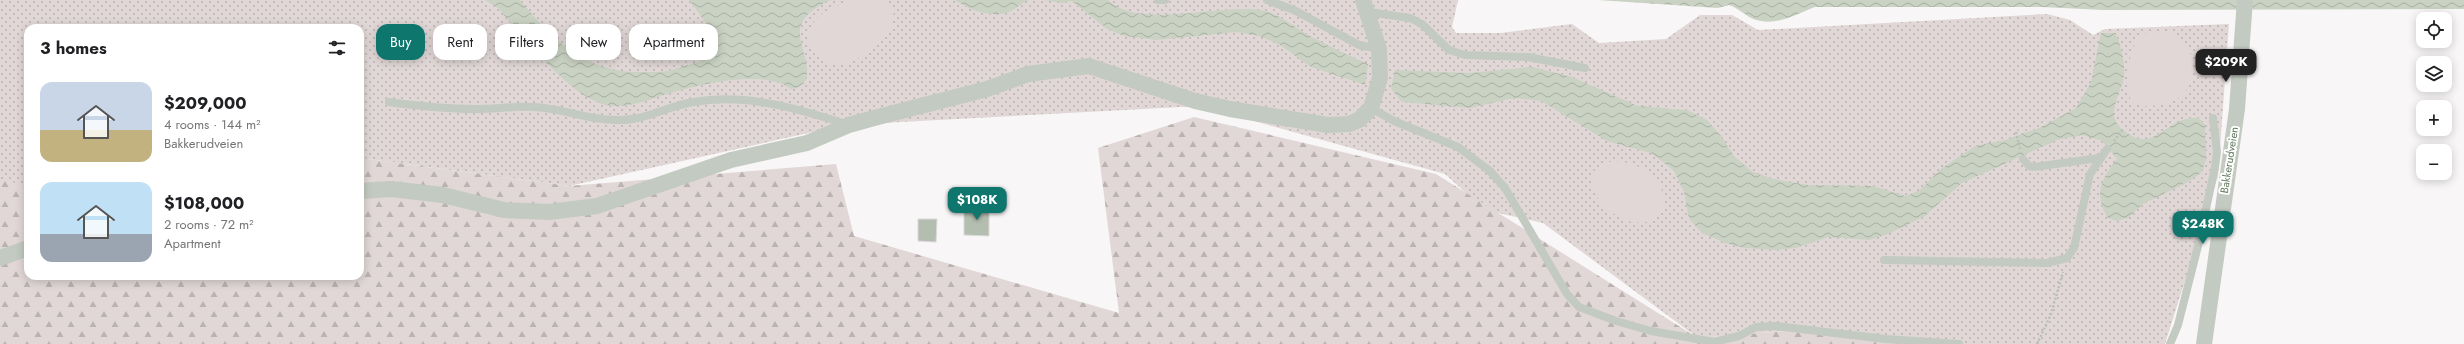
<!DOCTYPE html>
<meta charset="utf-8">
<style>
:root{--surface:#fff;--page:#f6f6f6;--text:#202124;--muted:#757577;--accent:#0f766e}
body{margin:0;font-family:Jost,sans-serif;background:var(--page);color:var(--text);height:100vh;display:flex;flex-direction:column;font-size:15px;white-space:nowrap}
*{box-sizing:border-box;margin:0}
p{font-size:13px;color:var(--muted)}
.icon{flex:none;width:22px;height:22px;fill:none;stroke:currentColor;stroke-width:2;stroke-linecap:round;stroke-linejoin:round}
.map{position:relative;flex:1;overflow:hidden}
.sheet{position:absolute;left:24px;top:24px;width:340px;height:256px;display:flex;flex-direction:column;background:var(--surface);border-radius:12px;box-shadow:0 2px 10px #0003}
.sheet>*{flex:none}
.banner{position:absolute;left:376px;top:24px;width:380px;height:36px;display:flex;gap:8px}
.buttons{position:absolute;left:2416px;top:12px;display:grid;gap:8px}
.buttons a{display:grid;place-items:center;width:36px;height:36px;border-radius:8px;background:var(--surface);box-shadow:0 2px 10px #0003;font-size:20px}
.price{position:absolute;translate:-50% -34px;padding:0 9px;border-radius:8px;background:var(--accent);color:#fff;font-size:13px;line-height:26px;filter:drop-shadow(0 1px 2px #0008)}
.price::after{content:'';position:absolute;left:50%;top:24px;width:12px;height:9px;margin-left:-6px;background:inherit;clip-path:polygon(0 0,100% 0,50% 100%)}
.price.selected{background:#222;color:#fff}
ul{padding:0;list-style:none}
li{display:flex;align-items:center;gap:12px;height:100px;padding:0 16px}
li span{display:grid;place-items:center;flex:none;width:112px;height:80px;border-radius:12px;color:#555}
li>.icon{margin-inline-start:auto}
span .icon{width:48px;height:48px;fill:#fffc;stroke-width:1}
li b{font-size:17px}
h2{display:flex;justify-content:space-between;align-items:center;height:48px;padding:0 16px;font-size:17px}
.chip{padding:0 14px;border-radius:12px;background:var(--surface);box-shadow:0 2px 10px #0003;font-size:14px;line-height:36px}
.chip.selected{background:var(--accent);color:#fff}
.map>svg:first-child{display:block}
.grass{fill:url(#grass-dots)}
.forest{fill:url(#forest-firs)}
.garden{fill:#e1d7d7}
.water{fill:url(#water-waves)}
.building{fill:#b4beb0;stroke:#dad8d9}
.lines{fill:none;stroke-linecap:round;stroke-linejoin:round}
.path{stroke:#b8bfb7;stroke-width:2.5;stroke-dasharray:2 2;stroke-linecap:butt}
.lane{stroke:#c3cac1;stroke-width:8}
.street{stroke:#c3cac1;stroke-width:16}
.labels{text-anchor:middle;stroke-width:4;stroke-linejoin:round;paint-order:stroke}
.street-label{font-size:11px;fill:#637c5e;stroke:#fff}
</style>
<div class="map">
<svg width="2464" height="344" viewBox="0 0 2464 344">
<defs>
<pattern id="grass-dots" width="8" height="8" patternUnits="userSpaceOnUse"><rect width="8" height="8" fill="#e1d7d7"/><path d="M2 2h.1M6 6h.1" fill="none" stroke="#bab3b2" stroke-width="1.8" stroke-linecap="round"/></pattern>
<pattern id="forest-firs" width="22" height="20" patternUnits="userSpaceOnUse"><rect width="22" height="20" fill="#e1d7d7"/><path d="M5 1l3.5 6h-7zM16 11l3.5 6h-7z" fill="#bab3b2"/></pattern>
<pattern id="water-waves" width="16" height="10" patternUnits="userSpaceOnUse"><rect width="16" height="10" fill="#c9d2c3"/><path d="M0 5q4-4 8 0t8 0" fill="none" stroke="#a7afa2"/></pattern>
</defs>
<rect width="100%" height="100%" fill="#f8f6f7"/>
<path class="grass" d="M 0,0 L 1458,0 L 1452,27 L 1456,33 L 1501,33 L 1572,24 L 1599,43 L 1666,39 L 1700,15 L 1732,15 L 1758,30 L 2047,14 L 2070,20 L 2093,35 L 2105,29 L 2229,24 L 2218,176 L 2165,344 L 1906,344 L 1785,331 L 1698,338 L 1543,223 L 1485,210 L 1445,174 L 1200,106 L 845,125 L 569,186 L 360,158 L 360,28 L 28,28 L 28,187 L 0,180 Z"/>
<path class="forest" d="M 1194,117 L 1436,174 L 1698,338 L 1785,331 L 1906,344 L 0,344 L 0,179 L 28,186 L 28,276 L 360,276 L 360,158 L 569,186 L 836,164 L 854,236 L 1119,313 L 1098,148 Z"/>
<g class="garden">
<path d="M 853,0 L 886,0 C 915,27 854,72 829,64 C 824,62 820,58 816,55 C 810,50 807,41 809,33 C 814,12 836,6 853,0 Z"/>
<path d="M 2152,31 C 2159,32 2167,30 2173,33 C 2195,44 2199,78 2183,95 C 2177,101 2168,103 2160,104 C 2149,107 2141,108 2131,101 C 2126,85 2127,53 2138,39 C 2141,35 2147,33 2152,31 Z"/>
<path d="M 1615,161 C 1639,163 1664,176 1664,204 L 1656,218 C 1619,241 1557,169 1615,161 Z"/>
</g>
<g class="water">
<path d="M 485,0 L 520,0 C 553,40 584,72 639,72 C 653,72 665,73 678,68 C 694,63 704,63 714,48 L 711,30 L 689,0 L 831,0 C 819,5 802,15 800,29 C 797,46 823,85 791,89 C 762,68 697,85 664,95 C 646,101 622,110 602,104 C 567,93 522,36 498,8 Z"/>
<path d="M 955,0 L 1029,0 C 1021,3 1014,11 1006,13 C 987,17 970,10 955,0 Z"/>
<path d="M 1044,0 L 1108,0 C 1139,30 1217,4 1259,10 C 1277,12 1293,26 1308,35 C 1327,45 1348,55 1368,64 L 1365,85 L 1311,67 L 1280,45 L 1260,36 L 1236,32 L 1157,40 L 1124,36 L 1107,29 L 1072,1 L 1063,3 Z"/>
<path d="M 1598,0 L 2464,0 L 2464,9 L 2103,10 L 2042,7 L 1815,7 C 1794,15 1774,28 1751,18 C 1744,14 1738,8 1729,5 L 1718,8 Z"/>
<path d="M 2101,33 L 2116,33 C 2121,47 2125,60 2124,75 C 2123,91 2105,113 2120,127 C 2155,160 2163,115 2199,118 L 2205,125 L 2206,160 L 2201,173 L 2186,183 L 2143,204 L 2128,218 L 2117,221 L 2108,218 C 2093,194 2101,179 2117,159 L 2102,141 L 2082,135 L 2057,140 L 1962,183 L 1925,216 L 1888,234 L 1869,240 L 1829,237 L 1795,248 L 1776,250 L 1745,248 L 1725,243 L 1702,233 L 1689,219 L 1684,192 L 1674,171 L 1651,153 L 1607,141 L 1541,101 L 1514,98 L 1470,108 L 1402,102 L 1391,89 L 1395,70 L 1469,73 L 1532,67 L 1572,77 L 1638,106 L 1687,110 L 1707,120 L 1721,136 L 1734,156 L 1753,172 L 1774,179 L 1808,185 L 1873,186 L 1906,196 L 1920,190 L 1942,168 L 1975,146 L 2005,140 L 2039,128 L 2076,108 L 2091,82 Z"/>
</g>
<g class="building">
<path d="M 964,206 L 989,206 L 989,236 L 964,235 Z"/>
<path d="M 918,219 L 937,219 L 936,242 L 918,241 Z"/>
</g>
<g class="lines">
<g class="path">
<path d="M 2016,132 L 2020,149"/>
<path d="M 2114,141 L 2123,129"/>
<path d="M 2037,344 L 2051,314 L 2063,272"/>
</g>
<g class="lane">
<path d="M 1158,0 L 1165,0"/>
<path d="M 1267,0 L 1294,10 L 1359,45 L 1379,49"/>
<path d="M 1368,12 L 1410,18 L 1422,24 L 1449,50 L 1465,55 L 1528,57 L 1585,68"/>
<path d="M 389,102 C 418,106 446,109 476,109 C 495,109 514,106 533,107 C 563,108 590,121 620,120 C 646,120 668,106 693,102 C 746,93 796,108 846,124"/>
<path d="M 1371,108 L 1394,121 L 1458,147 L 1490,171 L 1505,188 L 1567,294 L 1579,307 L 1616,321 L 1651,331 L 1714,342 L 1739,336 L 1756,327 L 1775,326 L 1886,339 L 1959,344"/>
<path d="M 2023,159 L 2029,166 L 2034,167 L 2099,158"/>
<path d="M 1884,260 L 2047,263 L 2067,258 L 2074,248 L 2090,174 L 2107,149"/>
<path d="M 2170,344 L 2178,325 L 2198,246 L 2215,167 L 2217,152 L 2213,118"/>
</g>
<g class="street">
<path d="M 360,191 L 391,189 L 443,195 L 504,210 L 549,212 L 597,206 L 731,160 L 807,143 L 849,125 L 874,118 L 987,89 L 1028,74 L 1089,66 L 1195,101 L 1230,109 L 1328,125 L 1349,124 L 1359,120 L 1371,108 L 1380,78 L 1379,49 L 1363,0"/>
<path d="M 0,258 L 28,248"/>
<path d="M 2204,344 L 2237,109 L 2245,0"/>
</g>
</g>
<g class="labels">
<g class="street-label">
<text transform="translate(2229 160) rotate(-81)" y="4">Bakkerudveien</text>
</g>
</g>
</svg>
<div class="buttons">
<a><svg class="icon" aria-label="locate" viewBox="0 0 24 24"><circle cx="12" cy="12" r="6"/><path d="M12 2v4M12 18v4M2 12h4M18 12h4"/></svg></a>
<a><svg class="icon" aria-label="layers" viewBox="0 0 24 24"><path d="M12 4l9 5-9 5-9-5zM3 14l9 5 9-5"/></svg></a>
<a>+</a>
<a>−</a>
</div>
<b class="price selected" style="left:2226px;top:83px">$209K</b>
<b class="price" style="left:977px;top:221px">$108K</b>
<b class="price" style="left:2203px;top:245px">$248K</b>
<div class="banner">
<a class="chip selected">Buy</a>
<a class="chip">Rent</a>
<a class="chip">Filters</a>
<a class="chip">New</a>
<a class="chip">Apartment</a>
</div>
<section class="sheet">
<h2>3 homes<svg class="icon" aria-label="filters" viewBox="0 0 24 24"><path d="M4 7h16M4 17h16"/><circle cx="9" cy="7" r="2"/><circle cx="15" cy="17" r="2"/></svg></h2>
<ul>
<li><span style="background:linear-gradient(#c9d6e8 60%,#c2b280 0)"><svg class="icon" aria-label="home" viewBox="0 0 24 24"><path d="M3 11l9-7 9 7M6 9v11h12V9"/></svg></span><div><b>$209,000</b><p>4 rooms · 144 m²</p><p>Bakkerudveien</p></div></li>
<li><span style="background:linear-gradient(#bfe0f5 65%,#9aa5b1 0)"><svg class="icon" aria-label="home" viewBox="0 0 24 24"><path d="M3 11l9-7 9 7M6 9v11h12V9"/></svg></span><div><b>$108,000</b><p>2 rooms · 72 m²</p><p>Apartment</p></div></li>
</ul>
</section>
</div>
